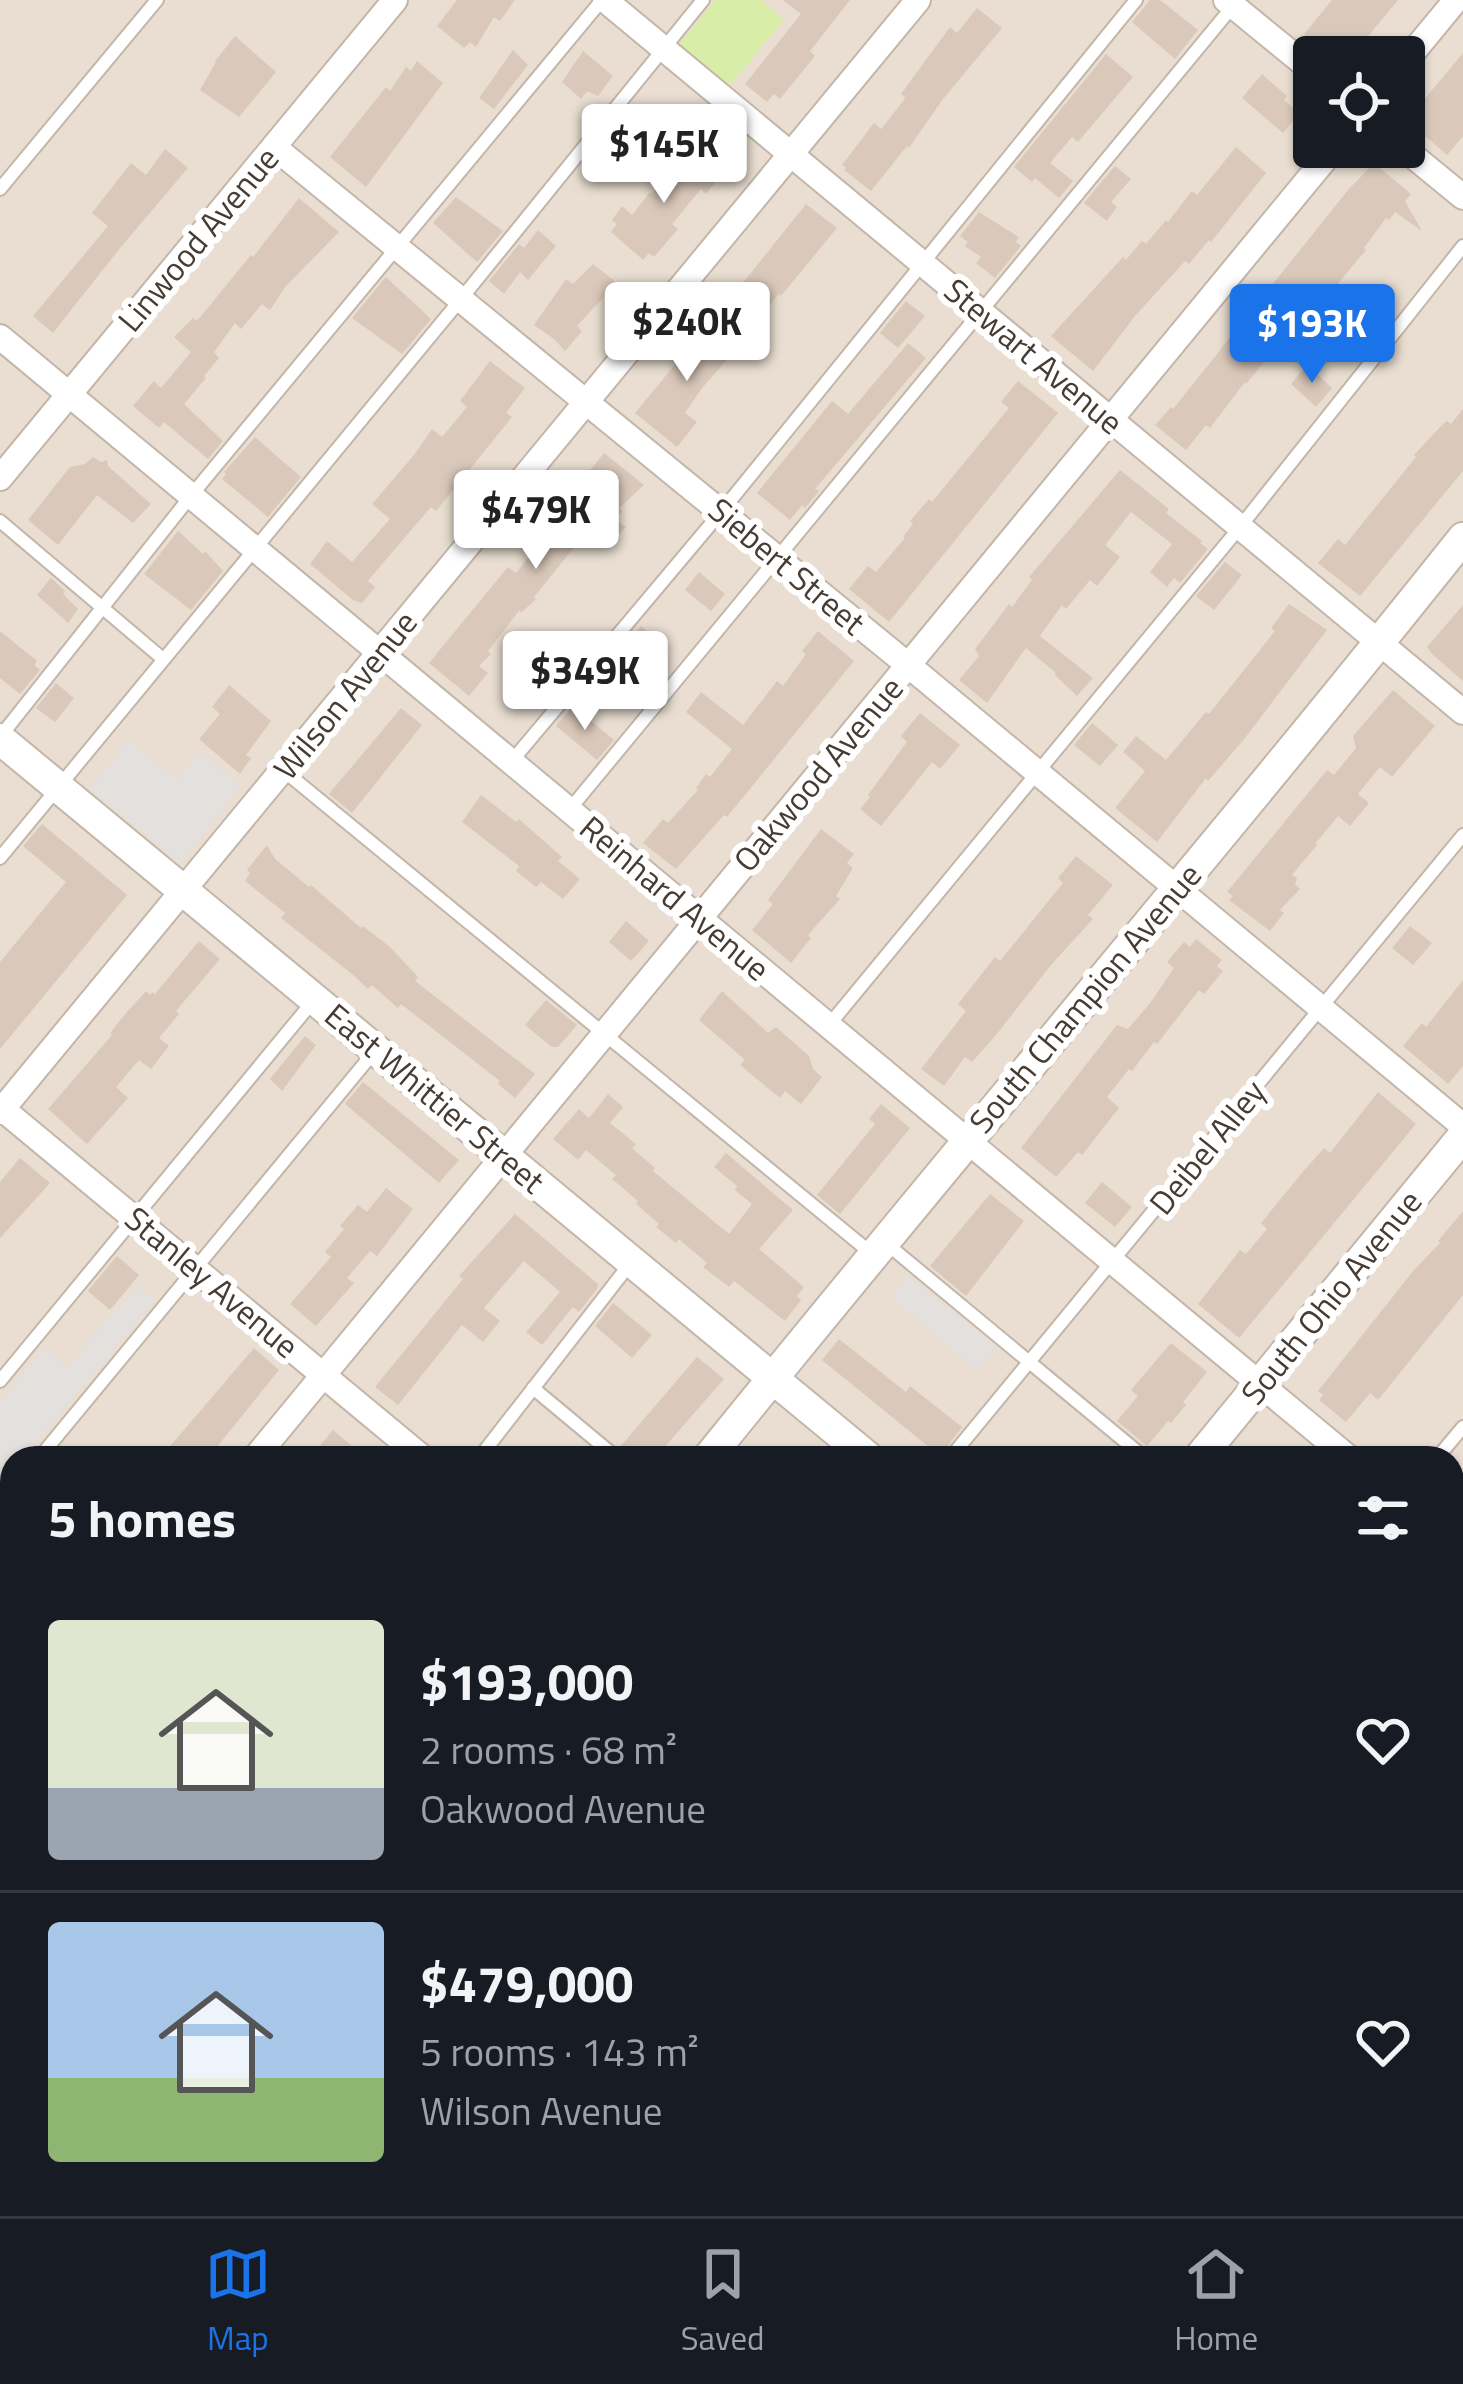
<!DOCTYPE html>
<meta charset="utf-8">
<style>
:root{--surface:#171b24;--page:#20242c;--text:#f1f3f6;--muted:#9ea1a6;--line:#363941;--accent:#1a73e8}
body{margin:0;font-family:"Titillium Web",sans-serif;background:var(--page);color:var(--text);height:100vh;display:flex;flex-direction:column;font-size:45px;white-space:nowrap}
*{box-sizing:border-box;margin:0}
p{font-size:39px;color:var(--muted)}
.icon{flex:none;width:66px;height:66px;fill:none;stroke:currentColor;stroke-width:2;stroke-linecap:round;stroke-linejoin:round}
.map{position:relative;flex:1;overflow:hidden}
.panel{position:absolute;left:0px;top:1446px;width:1464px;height:771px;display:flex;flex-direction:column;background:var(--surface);border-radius:36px 36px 0 0;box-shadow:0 3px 9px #0004}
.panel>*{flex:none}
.controls{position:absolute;left:1293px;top:36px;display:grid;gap:24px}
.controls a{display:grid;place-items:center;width:132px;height:132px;border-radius:12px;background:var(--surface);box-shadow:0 3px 9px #0004;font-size:60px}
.price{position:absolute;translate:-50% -102px;padding:0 27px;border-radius:12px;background:#fff;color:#222;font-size:39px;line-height:78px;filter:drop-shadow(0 3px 6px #0008)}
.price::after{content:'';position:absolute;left:50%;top:72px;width:36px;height:27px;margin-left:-18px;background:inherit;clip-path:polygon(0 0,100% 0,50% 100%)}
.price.on{background:var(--accent);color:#fff}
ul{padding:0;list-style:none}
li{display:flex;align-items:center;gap:36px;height:300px;padding:0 48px}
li+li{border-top:3px solid var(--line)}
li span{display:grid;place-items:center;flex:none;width:336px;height:240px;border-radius:12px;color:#555}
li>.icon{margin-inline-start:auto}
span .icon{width:144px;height:144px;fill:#fffc;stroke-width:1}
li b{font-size:51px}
h2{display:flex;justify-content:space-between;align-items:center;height:144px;padding:0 48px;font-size:51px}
.tabs{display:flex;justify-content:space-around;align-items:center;height:168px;border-top:3px solid var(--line);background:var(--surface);font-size:33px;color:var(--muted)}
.tabs a{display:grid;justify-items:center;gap:6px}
.tabs .on{color:var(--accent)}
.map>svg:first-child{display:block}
.residential{fill:#e9ded1;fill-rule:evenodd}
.green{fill:#d8eda8}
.parking{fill:#e4e0dd}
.building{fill:#dac9bb}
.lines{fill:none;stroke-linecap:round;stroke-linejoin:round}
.service-casing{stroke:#c3b6a9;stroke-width:16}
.minor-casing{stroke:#c3b6a9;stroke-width:28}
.tertiary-casing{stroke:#c3b6a9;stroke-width:34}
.service{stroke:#fff;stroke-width:12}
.minor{stroke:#fff;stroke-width:24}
.tertiary{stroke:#fff;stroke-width:30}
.labels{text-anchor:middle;stroke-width:12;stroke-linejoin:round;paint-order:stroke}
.street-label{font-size:33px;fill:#473c33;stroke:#fff}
</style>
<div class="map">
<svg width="1463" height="2216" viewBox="0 0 1463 2216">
<rect width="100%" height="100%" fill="#f4ede4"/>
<path class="residential" d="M 0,0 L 1463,0 L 1463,2216 L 0,2216 ZM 1314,57 L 1404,57 L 1404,147 L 1314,147 ZM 12,1458 L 1452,1458 L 1452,2205 L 12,2205 Z"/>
<path class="green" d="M 715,0 L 761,0 L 784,20 L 729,87 L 678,46 Z"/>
<g class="parking">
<path d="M 128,741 L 177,780 L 199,751 L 241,786 L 181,863 L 89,789 Z"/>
<path d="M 908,1275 L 996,1346 L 977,1369 L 890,1298 Z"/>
<path d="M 137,1285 L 155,1301 L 22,1458 L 12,1458 L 12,1470 L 0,1484 L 0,1401 L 44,1348 L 67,1367 Z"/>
</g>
<g class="building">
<path d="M 457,0 L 515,0 L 500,21 L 494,17 L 476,47 L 470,42 L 464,48 L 437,26 Z"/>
<path d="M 783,0 L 850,0 L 810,51 L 815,56 L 780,99 L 774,94 L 767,102 L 745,84 L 801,14 Z"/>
<path d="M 1150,0 L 1160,0 L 1198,30 L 1175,59 L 1132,22 Z"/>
<path d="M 1332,0 L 1398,0 L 1351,57 L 1331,57 L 1304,34 Z"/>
<path d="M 977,8 L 1002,28 L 943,99 L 909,148 L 907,146 L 871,191 L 844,170 L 846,167 L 842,165 L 874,123 L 881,129 L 904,100 L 905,97 L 901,94 L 950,27 L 957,33 Z"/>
<path d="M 235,36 L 276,72 L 239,117 L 200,90 L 216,62 L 215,61 Z"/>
<path d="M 513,50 L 528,65 L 494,109 L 479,98 Z"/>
<path d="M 583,51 L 613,76 L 598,96 L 587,91 L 581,99 L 562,82 Z"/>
<path d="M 1463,53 L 1463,136 L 1447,155 L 1407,120 Z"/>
<path d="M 1106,54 L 1133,77 L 1078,142 L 1072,137 L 1050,163 L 1073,181 L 1059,198 L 1035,178 L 1032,182 L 1014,167 Z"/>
<path d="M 417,61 L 443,83 L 366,187 L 330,157 L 386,87 L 390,91 L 406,67 L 411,71 Z"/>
<path d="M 1262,74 L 1287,96 L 1284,100 L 1299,113 L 1283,133 L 1242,98 Z"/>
<path d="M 1236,147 L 1266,173 L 1211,242 L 1209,240 L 1189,264 L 1185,261 L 1135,316 L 1093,371 L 1051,336 L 1123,257 L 1126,260 L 1142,241 L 1146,244 L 1166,220 L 1168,222 L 1192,191 L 1197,195 Z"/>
<path d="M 165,149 L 188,168 L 120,248 L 53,333 L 33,316 L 108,226 L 92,213 L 131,163 L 146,175 Z"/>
<path d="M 693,151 L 722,174 L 706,194 L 701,189 L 672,224 L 678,229 L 654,257 L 649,253 L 643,260 L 611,232 L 617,224 L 612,220 L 622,206 L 632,215 L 650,192 L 652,194 L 680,155 L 686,159 Z"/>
<path d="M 1374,163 L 1411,194 L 1405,201 L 1422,231 L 1395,212 L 1389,220 L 1386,218 L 1364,248 L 1366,250 L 1325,299 L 1323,297 L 1301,322 L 1299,320 L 1246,384 L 1245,382 L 1210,428 L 1206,425 L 1186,450 L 1155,425 L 1171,407 L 1173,409 L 1348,190 Z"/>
<path d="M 1115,166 L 1131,179 L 1111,202 L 1117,207 L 1107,221 L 1084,203 Z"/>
<path d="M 456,197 L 503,231 L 477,262 L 433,223 Z"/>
<path d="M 299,198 L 339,232 L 286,286 L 270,310 L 262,304 L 241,329 L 235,323 L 214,352 L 219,358 L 204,376 L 206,378 L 184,404 L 223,441 L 208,459 L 164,422 L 159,428 L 133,406 L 154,381 L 161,388 L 191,352 L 174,337 L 193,318 L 197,321 L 251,255 L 253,257 Z"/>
<path d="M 806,204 L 837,228 L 781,296 L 779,294 L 761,315 L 734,294 Z"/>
<path d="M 979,212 L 1019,237 L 1016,242 L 1021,246 L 995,278 L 976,263 L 981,257 L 965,246 L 968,242 L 960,236 Z"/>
<path d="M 538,230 L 556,246 L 528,280 L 520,272 L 504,294 L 489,281 L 519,244 L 524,248 Z"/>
<path d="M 593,264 L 617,283 L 577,326 L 582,331 L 565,351 L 554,339 L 534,325 L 566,279 L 573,284 Z"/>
<path d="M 386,277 L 431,319 L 402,354 L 352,318 Z"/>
<path d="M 906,301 L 925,316 L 898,348 L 880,333 Z"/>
<path d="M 711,321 L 741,344 L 702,388 L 685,413 L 697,422 L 677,447 L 635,413 Z"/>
<path d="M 908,343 L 926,358 L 815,489 L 819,491 L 805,508 L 802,505 L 790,520 L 757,493 L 832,401 L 848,414 Z"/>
<path d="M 490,361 L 525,388 L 506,413 L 512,417 L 436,511 L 431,507 L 371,577 L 368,581 L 375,587 L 362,603 L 353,600 L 310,564 L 327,541 L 352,562 L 390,519 L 372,504 L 414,455 L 432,429 L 442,437 L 467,407 L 460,401 Z"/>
<path d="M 1307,365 L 1332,388 L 1316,407 L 1291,384 Z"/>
<path d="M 1018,381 L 1058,413 L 889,622 L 849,589 L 868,566 L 876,572 L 905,538 L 903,537 L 913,524 L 910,521 L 929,499 L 932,502 L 1009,408 L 1001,402 Z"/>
<path d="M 1463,409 L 1463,471 L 1360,596 L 1318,563 L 1338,539 L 1345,545 L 1416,457 L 1414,455 L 1442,425 L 1447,421 L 1451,424 Z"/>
<path d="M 255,437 L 301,477 L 268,517 L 222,479 L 226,474 L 224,472 Z"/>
<path d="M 604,453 L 644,485 L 619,508 L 622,511 L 615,519 L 626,527 L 612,541 L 592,525 L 534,597 L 536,599 L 522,612 L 519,611 L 488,651 L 491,654 L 479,666 L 488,673 L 469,696 L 429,663 L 508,567 L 516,573 L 570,506 L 566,500 Z"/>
<path d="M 93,457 L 101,462 L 107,460 L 108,466 L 151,504 L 133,523 L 97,495 L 58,545 L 28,520 L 70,467 L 85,464 Z"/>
<path d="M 1120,470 L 1169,509 L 1166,513 L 1202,541 L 1200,543 L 1208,549 L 1180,583 L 1174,578 L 1167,587 L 1150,572 L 1172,544 L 1131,512 L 1105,545 L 1120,557 L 1097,586 L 1090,580 L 1066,609 L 1062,605 L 1040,636 L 1093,678 L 1077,696 L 1054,674 L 1056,673 L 1026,648 L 987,703 L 959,680 L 979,656 L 975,649 L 1009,604 L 1012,607 L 1032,580 L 1029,577 Z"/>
<path d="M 178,531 L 203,554 L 205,551 L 223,571 L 191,610 L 144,574 Z"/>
<path d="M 1225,562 L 1242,575 L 1214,610 L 1196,596 Z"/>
<path d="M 699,572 L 725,594 L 711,611 L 685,590 Z"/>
<path d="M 51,578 L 65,591 L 63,594 L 78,609 L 68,623 L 37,595 Z"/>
<path d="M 1289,604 L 1327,630 L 1245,738 L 1208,781 L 1206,778 L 1157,842 L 1115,808 L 1145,771 L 1123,752 L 1136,736 L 1166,760 L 1206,712 L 1209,714 L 1275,631 L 1271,628 Z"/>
<path d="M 1463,605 L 1463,681 L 1432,654 L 1427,647 Z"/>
<path d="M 641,626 L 661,643 L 646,662 L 661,675 L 647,692 L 612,663 Z"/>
<path d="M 0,631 L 37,661 L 34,665 L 40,670 L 20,694 L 0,678 Z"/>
<path d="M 818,631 L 854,661 L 727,817 L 724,815 L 676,869 L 643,843 L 663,819 L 668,823 L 698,790 L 696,788 L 706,774 L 710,777 L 732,749 L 686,712 L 701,692 L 743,725 L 777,681 L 783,686 L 806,654 L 802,651 Z"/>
<path d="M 56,683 L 74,698 L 55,722 L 36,708 Z"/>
<path d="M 229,685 L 271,721 L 246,755 L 251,758 L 240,774 L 199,739 L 220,714 L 212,707 Z"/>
<path d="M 1393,690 L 1435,726 L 1392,777 L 1380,767 L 1358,794 L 1369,803 L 1350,826 L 1338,816 L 1315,844 L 1317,845 L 1292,875 L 1297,878 L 1295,884 L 1300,889 L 1280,910 L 1284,913 L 1270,931 L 1229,900 L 1233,896 L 1227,892 L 1327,770 L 1334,775 L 1356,748 L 1353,736 Z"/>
<path d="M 573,706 L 614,740 L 597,760 L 556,726 Z"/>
<path d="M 401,708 L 422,725 L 352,813 L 329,794 Z"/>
<path d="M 920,713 L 960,745 L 940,769 L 932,762 L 881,826 L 860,809 L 870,797 L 868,795 L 907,742 L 901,736 Z"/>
<path d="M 1092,723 L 1118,745 L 1100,766 L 1074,745 Z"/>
<path d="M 481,795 L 516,822 L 519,819 L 562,857 L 558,861 L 580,879 L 563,899 L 541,882 L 536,887 L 516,871 L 519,866 L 462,822 Z"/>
<path d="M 42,824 L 127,895 L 0,1049 L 0,962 L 66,882 L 23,846 Z"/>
<path d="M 821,829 L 854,854 L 847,863 L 853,868 L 836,896 L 840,899 L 808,935 L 811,938 L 791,963 L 752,930 L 773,904 L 768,900 Z"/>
<path d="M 267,845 L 275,859 L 309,887 L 311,885 L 361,928 L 363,926 L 390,947 L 418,977 L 415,981 L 535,1074 L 515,1098 L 498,1084 L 500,1081 L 401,1004 L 398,1008 L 372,985 L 368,989 L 352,974 L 281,918 L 285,913 L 245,881 L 250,873 L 247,870 Z"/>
<path d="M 1076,856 L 1113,885 L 1088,915 L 1093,919 L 1051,965 L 996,1035 L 972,1062 L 965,1057 L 944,1086 L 921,1069 L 966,1011 L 958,1004 L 995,957 L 1000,961 L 1063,883 L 1058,878 Z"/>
<path d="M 626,921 L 649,941 L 631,961 L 609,942 Z"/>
<path d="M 1410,926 L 1432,943 L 1413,965 L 1392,948 Z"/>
<path d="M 1196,939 L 1222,960 L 1217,966 L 1223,971 L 1204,994 L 1199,990 L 1157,1044 L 1154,1042 L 1132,1071 L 1129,1069 L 1107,1097 L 1119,1108 L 1082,1155 L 1078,1152 L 1056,1177 L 1021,1148 L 1117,1025 L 1128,1029 L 1151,1002 L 1174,968 L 1167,962 L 1184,942 L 1190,947 Z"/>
<path d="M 199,941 L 220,959 L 176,1011 L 179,1014 L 159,1038 L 169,1046 L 151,1069 L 139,1060 L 116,1087 L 128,1098 L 87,1144 L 48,1109 L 112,1035 L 110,1033 L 127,1012 L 146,991 L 150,995 L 152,992 L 155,994 Z"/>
<path d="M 1463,980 L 1463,1066 L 1448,1084 L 1403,1046 L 1422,1023 L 1426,1027 Z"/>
<path d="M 722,991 L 768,1033 L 776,1027 L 809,1056 L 813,1069 L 822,1077 L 801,1104 L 785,1091 L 780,1098 L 740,1065 L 745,1060 L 699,1020 Z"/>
<path d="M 546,1000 L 577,1025 L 558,1047 L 552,1047 L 525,1025 Z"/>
<path d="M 305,1036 L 316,1045 L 282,1091 L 270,1079 Z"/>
<path d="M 363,1082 L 459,1160 L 439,1183 L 345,1104 Z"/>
<path d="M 1378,1092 L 1416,1124 L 1239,1338 L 1198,1304 L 1240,1250 L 1246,1254 L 1267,1229 L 1261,1223 L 1301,1174 L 1324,1148 L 1330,1153 Z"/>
<path d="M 608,1094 L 623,1107 L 610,1123 L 636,1144 L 632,1148 L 655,1168 L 653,1171 L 729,1234 L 752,1204 L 735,1190 L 737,1186 L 714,1167 L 726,1153 L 793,1210 L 759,1249 L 804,1287 L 797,1296 L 801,1300 L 785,1321 L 734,1281 L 729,1287 L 703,1267 L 707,1263 L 679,1239 L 676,1243 L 656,1227 L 659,1224 L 636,1204 L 638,1201 L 612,1179 L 616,1175 L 586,1150 L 578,1160 L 553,1139 L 579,1109 L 589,1118 Z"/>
<path d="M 881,1104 L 910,1128 L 840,1214 L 817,1195 L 875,1124 L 869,1119 Z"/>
<path d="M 20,1158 L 50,1183 L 0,1238 L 0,1182 Z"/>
<path d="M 1102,1182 L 1132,1207 L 1115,1227 L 1085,1203 Z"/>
<path d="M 386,1188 L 413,1209 L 377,1256 L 370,1251 L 347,1278 L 354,1283 L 316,1326 L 290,1304 L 331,1257 L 325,1252 L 344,1229 L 340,1226 L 358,1205 L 367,1212 Z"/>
<path d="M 990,1194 L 1024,1221 L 966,1296 L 930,1266 Z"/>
<path d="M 1463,1211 L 1463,1295 L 1378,1400 L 1370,1393 L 1346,1422 L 1319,1400 L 1323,1395 L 1318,1391 L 1414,1270 L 1440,1243 L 1438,1241 Z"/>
<path d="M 515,1214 L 598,1284 L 597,1289 L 579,1312 L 573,1307 L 542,1345 L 526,1332 L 560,1292 L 524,1261 L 484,1308 L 500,1321 L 483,1342 L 462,1325 L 398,1405 L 375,1387 L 463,1279 L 459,1276 Z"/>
<path d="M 117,1256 L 139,1275 L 110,1310 L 88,1291 Z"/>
<path d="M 613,1303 L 652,1335 L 632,1358 L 595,1326 Z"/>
<path d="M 839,1339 L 906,1392 L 910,1386 L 962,1427 L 940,1456 L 822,1360 Z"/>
<path d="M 1171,1343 L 1207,1372 L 1183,1402 L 1186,1405 L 1171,1423 L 1168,1421 L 1147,1446 L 1117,1421 L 1138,1396 L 1131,1390 Z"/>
<path d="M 254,1348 L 279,1370 L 208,1458 L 160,1458 Z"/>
<path d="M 697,1357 L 724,1379 L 655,1458 L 633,1458 L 620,1447 Z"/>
<path d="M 333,1430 L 366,1458 L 310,1458 Z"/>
</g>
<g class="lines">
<defs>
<g id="service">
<path d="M 0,189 L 157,0"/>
<path d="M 0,521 L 163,659"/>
<path d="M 0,737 L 190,497 L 602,0"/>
<path d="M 511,762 L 721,512 L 1136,0"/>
<path d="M 283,770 L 871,1253"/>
<path d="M 570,809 L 1233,6"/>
<path d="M 0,858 L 461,299 L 703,0"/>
<path d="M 829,1025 L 1240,527 L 1463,246"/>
<path d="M 887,1244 L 1145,1458"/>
<path d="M 0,1381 L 314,1000"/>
<path d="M 533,1388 L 617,1458"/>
<path d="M 39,1458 L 374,1052"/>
<path d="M 479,1458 L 629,1265"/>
<path d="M 950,1458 L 1463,835"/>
<path d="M 1437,1458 L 1463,1427"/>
<path d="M 0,1505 L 12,1490"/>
<path d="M 1452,1756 L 1463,1766"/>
<path d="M 0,2040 L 12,2025"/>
<path d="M 1452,2104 L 1463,2091"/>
<path d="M 1452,2135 L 1463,2143"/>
<path d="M 1226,2216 L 1234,2205"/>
<path d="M 1356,2216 L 1365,2205"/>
</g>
<g id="minor">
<path d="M 605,0 L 1463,712"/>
<path d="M 1226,0 L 1314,72"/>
<path d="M 1404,63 L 1456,0"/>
<path d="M 274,147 L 908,665 L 1463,1126"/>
<path d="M 1402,147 L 1463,197"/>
<path d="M 0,337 L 1349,1458"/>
<path d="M 0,478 L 395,0"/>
<path d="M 0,1107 L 423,1458"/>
<path d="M 0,1112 L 918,0"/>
<path d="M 255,1458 L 1335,147"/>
<path d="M 0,1514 L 12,1524"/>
<path d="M 1452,1543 L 1463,1552"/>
<path d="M 1452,1727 L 1463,1714"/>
<path d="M 0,1769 L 12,1754"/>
<path d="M 0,1923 L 12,1933"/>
<path d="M 341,2205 L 354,2216"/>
<path d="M 834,2205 L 848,2216"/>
<path d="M 1328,2205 L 1341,2216"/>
<path d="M 1053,2216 L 1062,2205"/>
</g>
<g id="tertiary">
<path d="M 0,739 L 869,1458"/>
<path d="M 708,1458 C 957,1149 1216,848 1463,538"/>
<path d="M 1199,1458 L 1463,1136"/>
<path d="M 1452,1943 L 1463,1952"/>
<path d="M 87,2216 L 96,2205"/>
<path d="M 580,2216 L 589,2205"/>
</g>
</defs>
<use href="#service" class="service-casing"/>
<use href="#minor" class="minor-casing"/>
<use href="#tertiary" class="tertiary-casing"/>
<use href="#service" class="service"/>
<use href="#minor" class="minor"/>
<use href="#tertiary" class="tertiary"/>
</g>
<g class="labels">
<g class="street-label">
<text transform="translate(198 239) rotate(-50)" y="12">Linwood Avenue</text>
<text transform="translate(1034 356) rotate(40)" y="12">Stewart Avenue</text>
<text transform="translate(787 566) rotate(40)" y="12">Siebert Street</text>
<text transform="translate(345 695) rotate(-51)" y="12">Wilson Avenue</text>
<text transform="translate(818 774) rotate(-50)" y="12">Oakwood Avenue</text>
<text transform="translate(675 898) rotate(40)" y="12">Reinhard Avenue</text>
<text transform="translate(1085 998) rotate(-50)" y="12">South Champion Avenue</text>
<text transform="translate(435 1098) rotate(40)" y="12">East Whittier Street</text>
<text transform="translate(1207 1147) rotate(-51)" y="12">Deibel Alley</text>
<text transform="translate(212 1282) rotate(40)" y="12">Stanley Avenue</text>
<text transform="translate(1331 1297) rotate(-51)" y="12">South Ohio Avenue</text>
</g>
</g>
</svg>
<div class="controls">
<a><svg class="icon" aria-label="locate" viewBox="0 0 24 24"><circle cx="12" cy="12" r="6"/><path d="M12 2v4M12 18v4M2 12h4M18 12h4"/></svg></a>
</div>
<b class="price" style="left:664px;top:206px">$145K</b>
<b class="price" style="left:687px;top:384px">$240K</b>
<b class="price on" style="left:1312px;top:386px">$193K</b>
<b class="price" style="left:536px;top:572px">$479K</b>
<b class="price" style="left:585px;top:733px">$349K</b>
<section class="panel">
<h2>5 homes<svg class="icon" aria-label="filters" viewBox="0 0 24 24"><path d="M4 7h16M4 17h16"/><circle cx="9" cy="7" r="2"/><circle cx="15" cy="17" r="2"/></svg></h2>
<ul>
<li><span style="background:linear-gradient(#dfe7d0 70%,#9aa5b1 0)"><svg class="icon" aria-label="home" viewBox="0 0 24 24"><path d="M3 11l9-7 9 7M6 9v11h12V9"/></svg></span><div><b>$193,000</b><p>2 rooms · 68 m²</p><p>Oakwood Avenue</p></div><svg class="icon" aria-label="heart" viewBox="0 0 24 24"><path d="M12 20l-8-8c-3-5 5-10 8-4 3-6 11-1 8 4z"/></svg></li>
<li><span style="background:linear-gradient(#a9c7e8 65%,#8fb573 0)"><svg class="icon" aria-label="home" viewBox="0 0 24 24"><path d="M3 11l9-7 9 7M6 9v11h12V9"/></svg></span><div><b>$479,000</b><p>5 rooms · 143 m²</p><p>Wilson Avenue</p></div><svg class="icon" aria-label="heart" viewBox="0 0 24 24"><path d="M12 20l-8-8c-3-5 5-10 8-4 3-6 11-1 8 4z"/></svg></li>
</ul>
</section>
</div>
<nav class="tabs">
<a class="on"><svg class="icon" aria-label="map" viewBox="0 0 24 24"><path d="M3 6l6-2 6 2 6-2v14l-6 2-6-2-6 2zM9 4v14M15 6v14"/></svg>Map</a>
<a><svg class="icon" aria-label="saved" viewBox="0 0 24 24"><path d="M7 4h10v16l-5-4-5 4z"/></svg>Saved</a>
<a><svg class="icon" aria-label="home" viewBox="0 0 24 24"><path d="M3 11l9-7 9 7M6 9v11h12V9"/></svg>Home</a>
</nav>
